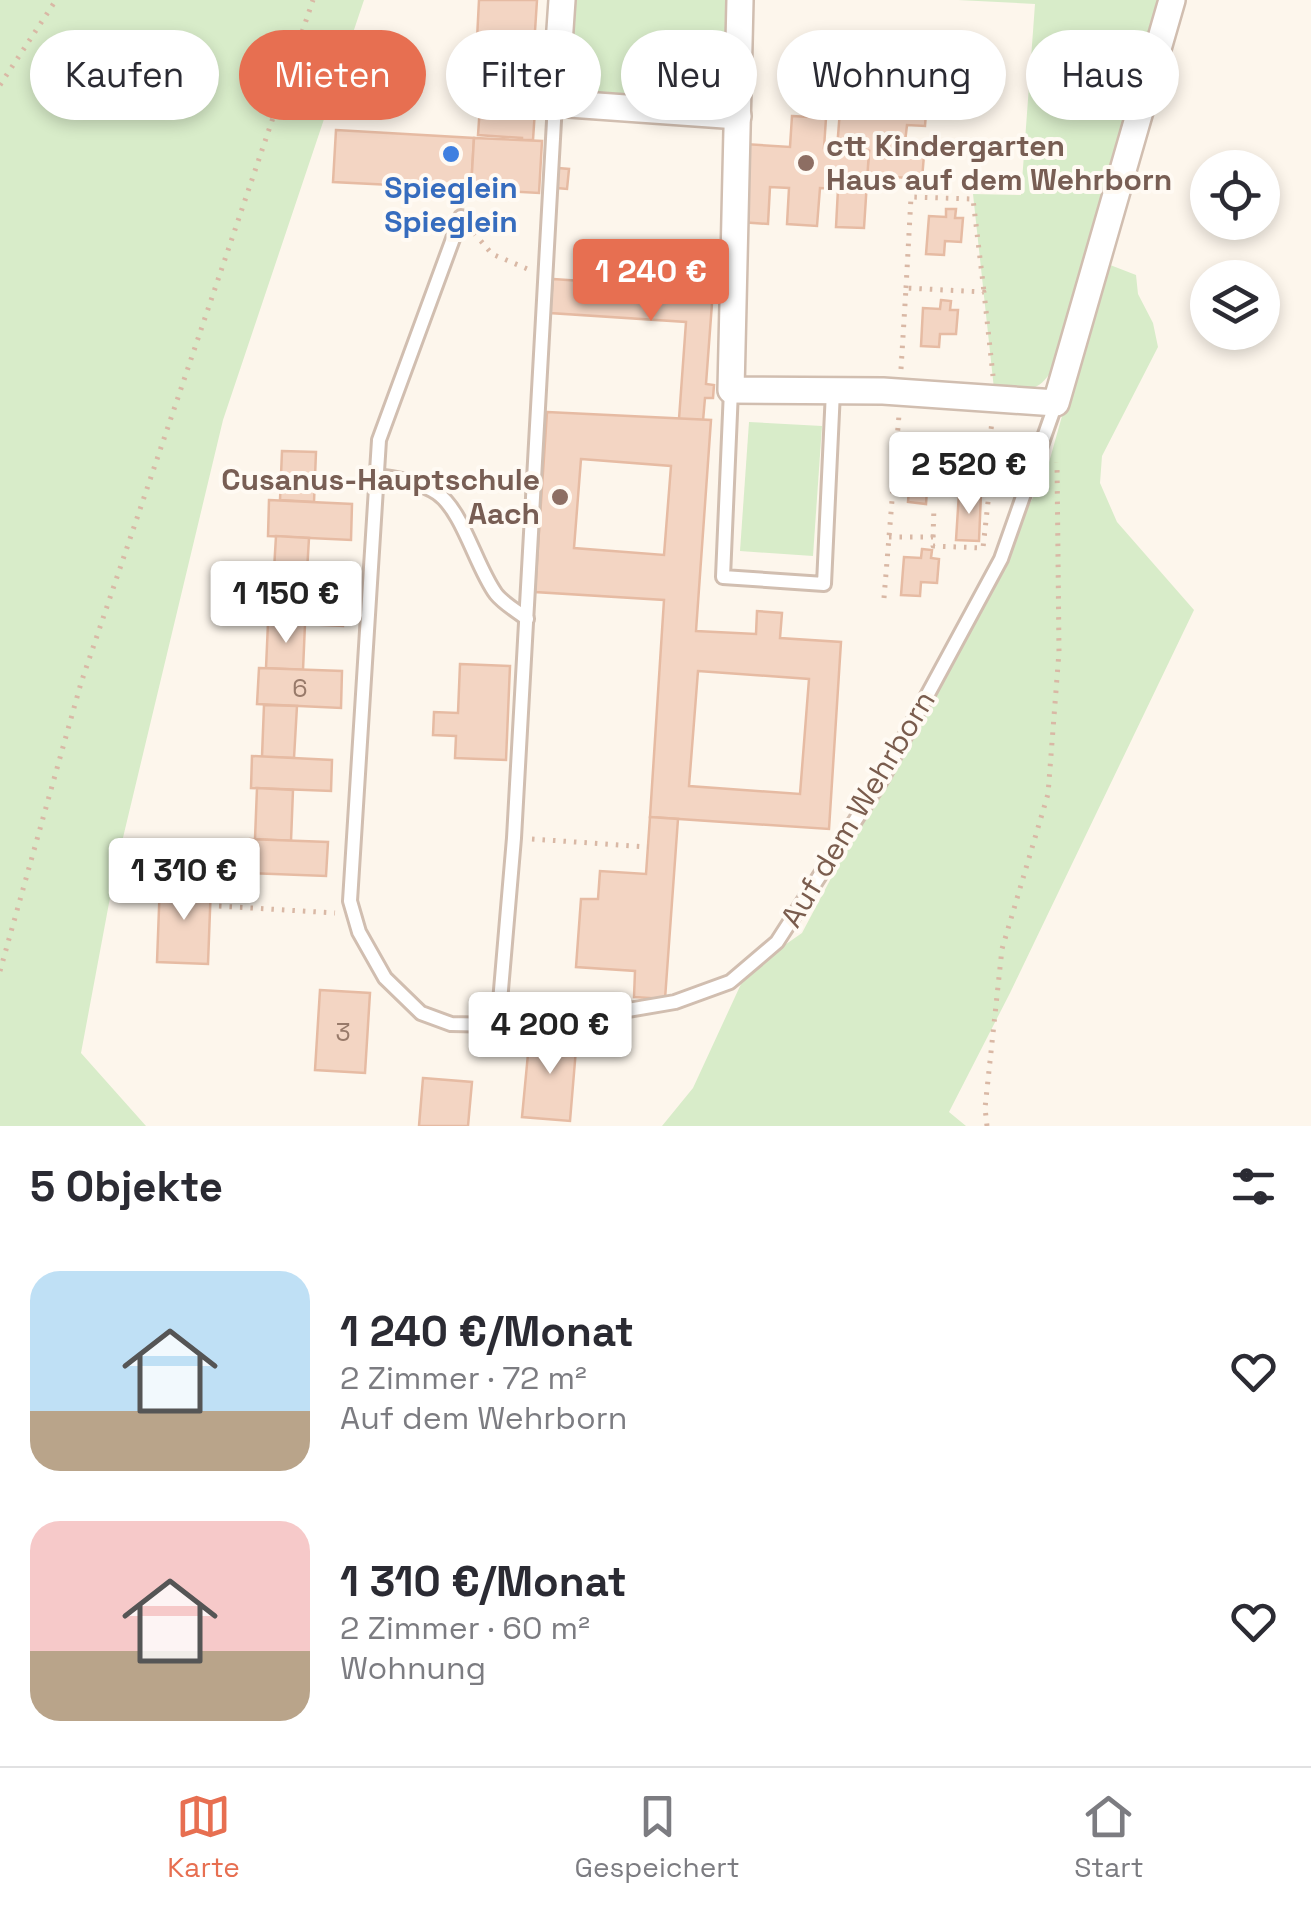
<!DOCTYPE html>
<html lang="de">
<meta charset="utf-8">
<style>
:root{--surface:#fff;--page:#f7f7f7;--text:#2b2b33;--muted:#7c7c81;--line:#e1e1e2;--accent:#e76f51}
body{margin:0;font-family:"Space Grotesk",sans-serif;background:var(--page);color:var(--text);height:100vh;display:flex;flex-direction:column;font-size:38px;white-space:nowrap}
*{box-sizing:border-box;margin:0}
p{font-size:32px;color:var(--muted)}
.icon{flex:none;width:55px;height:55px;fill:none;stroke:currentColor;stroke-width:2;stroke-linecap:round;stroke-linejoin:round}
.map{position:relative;height:1126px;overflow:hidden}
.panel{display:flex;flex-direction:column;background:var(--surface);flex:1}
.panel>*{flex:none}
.banner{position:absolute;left:30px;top:30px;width:1252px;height:90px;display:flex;gap:20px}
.fabs{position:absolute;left:1190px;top:150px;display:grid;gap:20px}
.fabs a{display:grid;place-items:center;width:90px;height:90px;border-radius:50%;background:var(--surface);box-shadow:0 5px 15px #0003;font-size:50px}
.price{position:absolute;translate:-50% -85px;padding:0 22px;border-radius:10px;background:#fff;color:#222;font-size:32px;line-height:65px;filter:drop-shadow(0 2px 5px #0008)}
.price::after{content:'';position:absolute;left:50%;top:60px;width:30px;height:22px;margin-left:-15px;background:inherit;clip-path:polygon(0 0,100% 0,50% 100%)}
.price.active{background:var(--accent);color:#fff}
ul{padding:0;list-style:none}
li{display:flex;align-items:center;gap:30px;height:250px;padding:0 30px}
li span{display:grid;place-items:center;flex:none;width:280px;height:200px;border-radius:30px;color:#555}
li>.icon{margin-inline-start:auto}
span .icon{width:120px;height:120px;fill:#fffc;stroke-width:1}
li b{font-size:42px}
h2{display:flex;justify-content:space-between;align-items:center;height:120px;padding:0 30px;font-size:42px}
.pill{padding:0 35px;border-radius:45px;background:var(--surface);box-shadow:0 5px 15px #0003;font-size:35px;line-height:90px}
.pill.active{background:var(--accent);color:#fff}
.tabs{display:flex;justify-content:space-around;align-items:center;height:140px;border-top:2px solid var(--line);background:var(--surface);font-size:28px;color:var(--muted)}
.tabs a{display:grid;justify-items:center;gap:5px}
.tabs .active{color:var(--accent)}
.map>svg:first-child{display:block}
.green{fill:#d8ecc9}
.building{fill:#f3d5c3;stroke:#e6bba3;stroke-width:2.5;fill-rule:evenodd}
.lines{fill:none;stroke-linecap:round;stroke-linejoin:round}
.lane-casing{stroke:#d1beb0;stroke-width:18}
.street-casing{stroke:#d1beb0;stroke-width:30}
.path{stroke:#d9b8a5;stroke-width:5;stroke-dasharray:2.5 8;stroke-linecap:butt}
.lane{stroke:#fff;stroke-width:12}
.street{stroke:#fff;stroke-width:25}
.shop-dot{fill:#3f7fe0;stroke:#fffaf3;stroke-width:4}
.education-dot{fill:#8d6e63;stroke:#fffaf3;stroke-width:4}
.labels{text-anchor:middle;stroke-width:8;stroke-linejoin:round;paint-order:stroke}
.number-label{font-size:25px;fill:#987a6a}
.education-label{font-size:30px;font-weight:bold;fill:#785e54;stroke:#fffaf3;text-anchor:start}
.shop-label{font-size:30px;font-weight:bold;fill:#366cbe;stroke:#fffaf3}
.street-label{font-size:30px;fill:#7a5c4d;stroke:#fffaf3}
</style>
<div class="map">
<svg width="1311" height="1126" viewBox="0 0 1311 1126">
<rect width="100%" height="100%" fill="#fdf6ec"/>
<g class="green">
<path d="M 0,0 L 364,0 L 223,420 L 115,871 L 81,1053 L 146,1126 L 0,1126 Z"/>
<path d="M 573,0 L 731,0 L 720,96 L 714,104 L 577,96 C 561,67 571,32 573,0 Z"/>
<path d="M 958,0 L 1157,0 L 1061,352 C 1044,391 1034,393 994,389 L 973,194 L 1021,195 L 1035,4 Z"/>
<path d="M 1105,263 L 1136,275 L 1138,294 L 1153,323 L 1158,347 L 1102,456 L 1100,483 L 1117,522 L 1194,610 L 1010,993 L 949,1112 L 966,1126 L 662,1126 L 693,1088 L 747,971 L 802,933 L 1046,473 Z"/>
<path d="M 749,422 L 822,426 L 813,556 L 740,551 Z"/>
</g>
<g class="building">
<path d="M 479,0 L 537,0 L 533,62 L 476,59 Z"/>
<path d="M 858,35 L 924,40 L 923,55 L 929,55 L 927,82 L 910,81 L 909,98 L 927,99 L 925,126 L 907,125 L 905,142 L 925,143 L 922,179 L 867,175 L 869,151 L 837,149 L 840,110 L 853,111 Z"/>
<path d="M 482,77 L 537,80 L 533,140 L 522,140 L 522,138 L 478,135 Z"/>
<path d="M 792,116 L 826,118 L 824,148 L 869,151 L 864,228 L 836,227 L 838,189 L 820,188 L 817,226 L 787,224 L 789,188 L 770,187 L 768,224 L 740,222 L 745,144 L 790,147 Z"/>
<path d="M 336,130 L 474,138 L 471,189 L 333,182 Z"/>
<path d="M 474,138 L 542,141 L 539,193 L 471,189 Z"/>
<path d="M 558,168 L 569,169 L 567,189 L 557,188 Z"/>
<path d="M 946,209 L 956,209 L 955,218 L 963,218 L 961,242 L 945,241 L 944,255 L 926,254 L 929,216 L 946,217 Z"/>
<path d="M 553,279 L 713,290 L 706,384 L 714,385 L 713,398 L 705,398 L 703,421 L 679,419 L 686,322 L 550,313 Z"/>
<path d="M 941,300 L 951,301 L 950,310 L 958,310 L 956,334 L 940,334 L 939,347 L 921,346 L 923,308 L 940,309 Z"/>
<path d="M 547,412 L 711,420 L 696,631 L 756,634 L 757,611 L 782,613 L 780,638 L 841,642 L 829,829 L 650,817 L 664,600 L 535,592 ZM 581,459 L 671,466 L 664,555 L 574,548 ZM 698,671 L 809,679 L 800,794 L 689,786 Z"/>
<path d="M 282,451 L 316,452 L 314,502 L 280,500 Z"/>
<path d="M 928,457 L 938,458 L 937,466 L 945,467 L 943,491 L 927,490 L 926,504 L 908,502 L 911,465 L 928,466 Z"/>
<path d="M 959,493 L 981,494 L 979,541 L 956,540 Z"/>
<path d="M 269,500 L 352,504 L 351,540 L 268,536 Z"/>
<path d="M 276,536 L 309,538 L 306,589 L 273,587 Z"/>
<path d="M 922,549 L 932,550 L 931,558 L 939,559 L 937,583 L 921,582 L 920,596 L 901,595 L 904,557 L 921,558 Z"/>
<path d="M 266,587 L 344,591 L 343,626 L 264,622 Z"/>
<path d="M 268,623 L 305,624 L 303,670 L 266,668 Z"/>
<path d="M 460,664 L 510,666 L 506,760 L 455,758 L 456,736 L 433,735 L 434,712 L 458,713 Z"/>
<path d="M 259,668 L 342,671 L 341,708 L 257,704 Z"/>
<path d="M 264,705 L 297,706 L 294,758 L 262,757 Z"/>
<path d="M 252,756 L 332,760 L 331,791 L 251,788 Z"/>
<path d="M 257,788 L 293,790 L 291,841 L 255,839 Z"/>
<path d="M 650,817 L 678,819 L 665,999 L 634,997 L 635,971 L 576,967 L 581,899 L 598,899 L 600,871 L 646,874 Z"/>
<path d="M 250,839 L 328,842 L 326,876 L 248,873 Z"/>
<path d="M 160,882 L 211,884 L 208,964 L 157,962 Z"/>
<path d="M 320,990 L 370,993 L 365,1073 L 315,1070 Z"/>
<path d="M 530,1033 L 577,1037 L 570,1121 L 522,1117 Z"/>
<path d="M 423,1078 L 472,1082 L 468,1126 L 419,1126 Z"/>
</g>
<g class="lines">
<defs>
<g id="lane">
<path d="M 461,217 L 379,440 L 350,901 L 359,932 L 385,978 L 421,1013 L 451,1024 L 498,1025 L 587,1017 L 675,1002 L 730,982 L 777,942 L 882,779 L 1001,559 L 1056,403"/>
<path d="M 731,390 L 723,577 L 824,584 L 833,391"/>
<path d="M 377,476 C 397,479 419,481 437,493 C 463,511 476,567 496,594 C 504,604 517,611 527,619"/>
<path d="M 498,1025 L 514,838 L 555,103"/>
</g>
<g id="street">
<path d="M 562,0 L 555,103 L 738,116"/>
<path d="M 740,0 L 731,390 L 883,391 L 1056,403 L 1172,0"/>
</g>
</defs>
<use href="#lane" class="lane-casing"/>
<use href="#street" class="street-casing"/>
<g class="path">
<path d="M 0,85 L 56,0"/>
<path d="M 474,233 L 492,254 L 530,270"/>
<path d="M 906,288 L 911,197 L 973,199 L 984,292"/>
<path d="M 901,369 L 906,288 L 984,292 L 993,376"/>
<path d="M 896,447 L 988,452 L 992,422"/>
<path d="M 889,537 L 933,537 L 933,546 L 983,548 L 989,493 L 986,475 L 988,452"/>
<path d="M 933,537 L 934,507"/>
<path d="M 884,598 L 899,415"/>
<path d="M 532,839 L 648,847"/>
<path d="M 219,906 L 335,913"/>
<path d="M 0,971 L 81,683 L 313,0"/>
<path d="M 987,1126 L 985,1108 L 1002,949 L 1048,794 L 1059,652 L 1057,462"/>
</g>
<use href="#lane" class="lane"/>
<use href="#street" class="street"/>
</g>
<circle class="shop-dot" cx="451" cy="154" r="10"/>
<g class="education-dot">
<circle cx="806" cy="163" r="10"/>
<circle cx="560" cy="497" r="10"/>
</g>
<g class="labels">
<g class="number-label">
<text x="300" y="697">6</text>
<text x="343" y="1041">3</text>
</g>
<g class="education-label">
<text x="826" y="156">ctt Kindergarten<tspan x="826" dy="34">Haus auf dem Wehrborn</tspan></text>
<text x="540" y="490" text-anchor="end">Cusanus-Hauptschule<tspan x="540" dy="34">Aach</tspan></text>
</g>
<g class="shop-label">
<text x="451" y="198">Spieglein<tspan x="451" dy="34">Spieglein</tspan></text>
</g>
<g class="street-label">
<text transform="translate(858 809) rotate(-59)" y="10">Auf dem Wehrborn</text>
</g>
</g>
</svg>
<div class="fabs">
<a><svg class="icon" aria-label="locate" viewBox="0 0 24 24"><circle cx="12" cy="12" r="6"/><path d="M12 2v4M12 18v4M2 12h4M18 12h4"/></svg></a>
<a><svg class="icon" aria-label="layers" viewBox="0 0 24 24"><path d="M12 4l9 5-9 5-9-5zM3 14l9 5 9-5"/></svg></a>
</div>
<b class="price active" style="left:651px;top:324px">1 240 €</b>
<b class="price" style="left:969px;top:517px">2 520 €</b>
<b class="price" style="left:286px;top:646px">1 150 €</b>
<b class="price" style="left:184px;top:923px">1 310 €</b>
<b class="price" style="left:550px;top:1077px">4 200 €</b>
<div class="banner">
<a class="pill">Kaufen</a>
<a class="pill active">Mieten</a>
<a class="pill">Filter</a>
<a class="pill">Neu</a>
<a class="pill">Wohnung</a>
<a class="pill">Haus</a>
</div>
</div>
<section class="panel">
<h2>5 Objekte<svg class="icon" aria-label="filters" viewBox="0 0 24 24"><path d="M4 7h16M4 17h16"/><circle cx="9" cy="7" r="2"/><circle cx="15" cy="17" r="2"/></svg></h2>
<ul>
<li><span style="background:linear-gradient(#bfe0f5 70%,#b9a48a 0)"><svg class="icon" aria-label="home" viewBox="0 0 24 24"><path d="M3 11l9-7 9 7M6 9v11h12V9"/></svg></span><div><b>1 240 €/Monat</b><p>2 Zimmer · 72 m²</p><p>Auf dem Wehrborn</p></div><svg class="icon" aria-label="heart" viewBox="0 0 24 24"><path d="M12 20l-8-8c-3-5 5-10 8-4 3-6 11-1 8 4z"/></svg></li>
<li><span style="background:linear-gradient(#f6c9c9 65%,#b9a48a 0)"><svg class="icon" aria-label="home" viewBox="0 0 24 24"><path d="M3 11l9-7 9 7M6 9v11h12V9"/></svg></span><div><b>1 310 €/Monat</b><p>2 Zimmer · 60 m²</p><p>Wohnung</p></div><svg class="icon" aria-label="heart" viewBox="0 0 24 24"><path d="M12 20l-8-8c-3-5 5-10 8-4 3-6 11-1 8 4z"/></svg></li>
</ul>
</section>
<nav class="tabs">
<a class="active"><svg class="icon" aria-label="map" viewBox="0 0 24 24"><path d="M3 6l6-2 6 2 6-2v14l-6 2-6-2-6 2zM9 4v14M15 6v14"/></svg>Karte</a>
<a><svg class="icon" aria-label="saved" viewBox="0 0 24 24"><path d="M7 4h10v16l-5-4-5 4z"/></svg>Gespeichert</a>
<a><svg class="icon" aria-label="home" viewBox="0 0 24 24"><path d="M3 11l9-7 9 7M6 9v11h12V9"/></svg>Start</a>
</nav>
